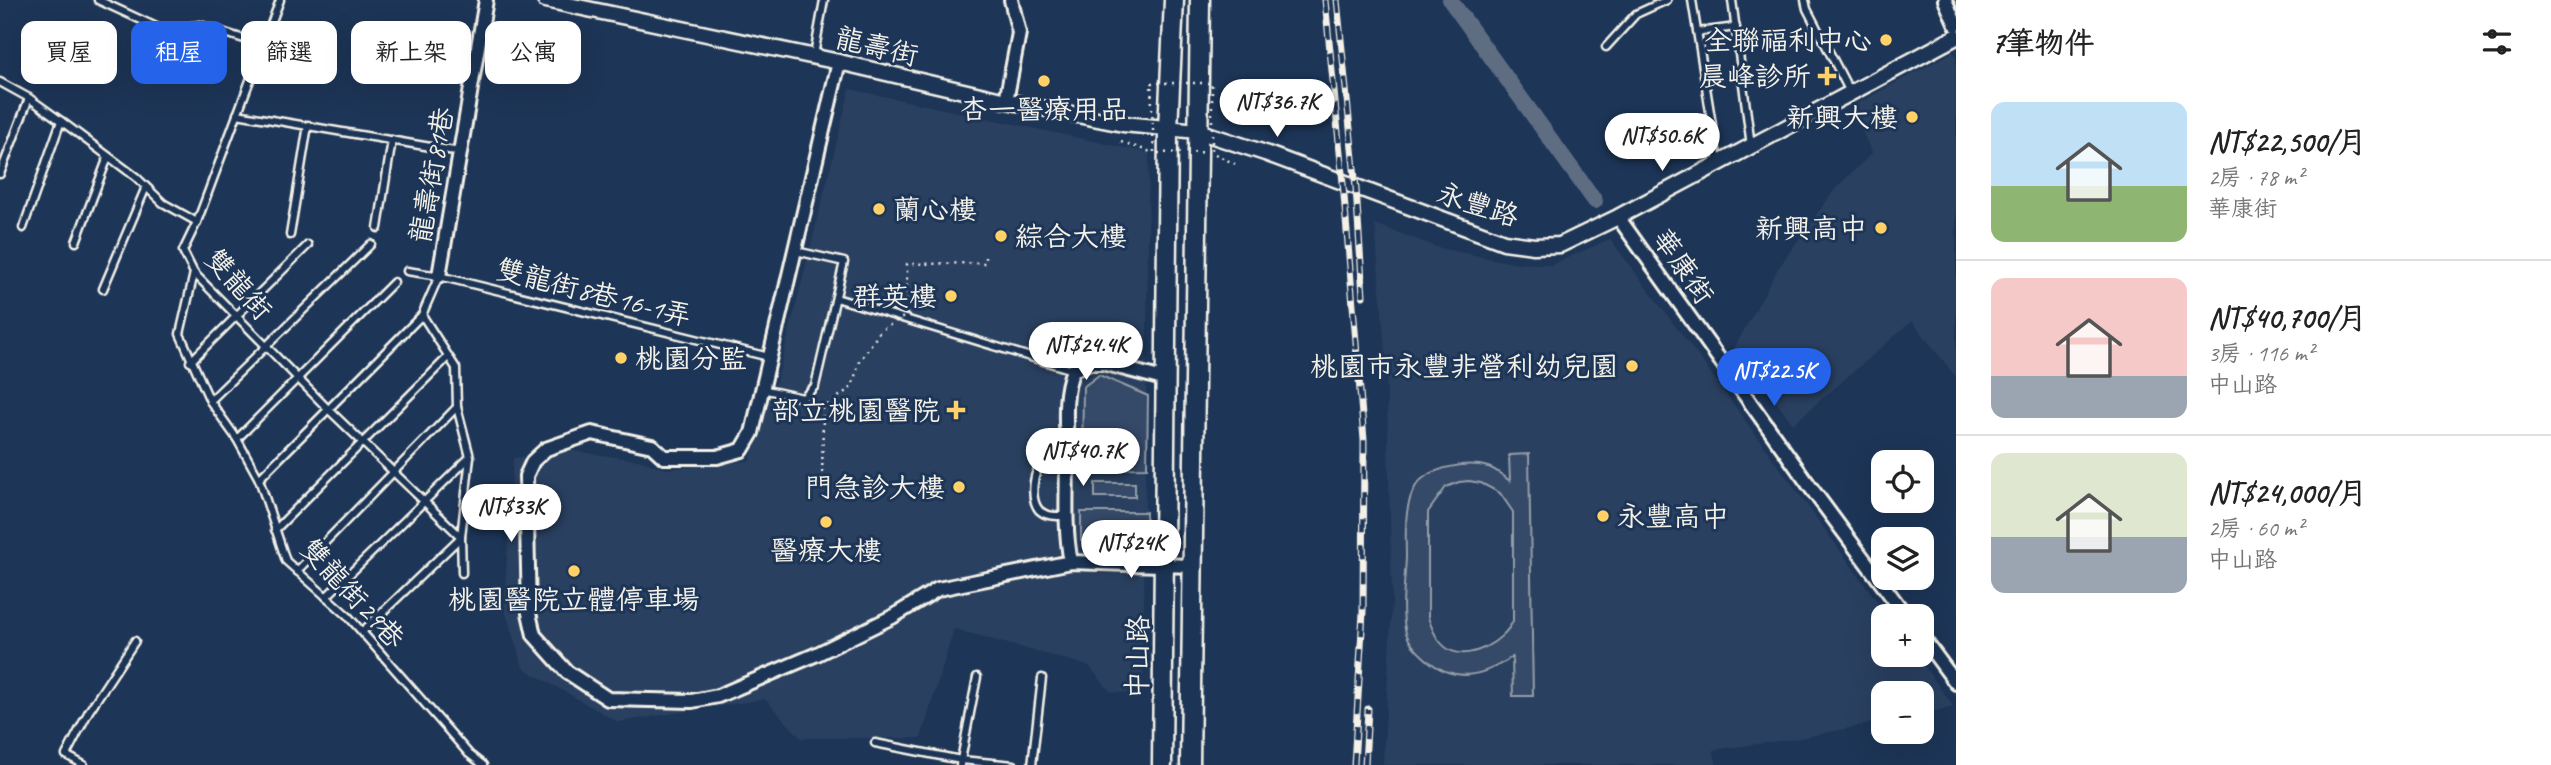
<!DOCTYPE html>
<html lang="zh-TW">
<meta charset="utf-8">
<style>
:root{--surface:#fff;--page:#f6f6f6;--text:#222;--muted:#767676;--line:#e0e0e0;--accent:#2563eb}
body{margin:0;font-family:Caveat,"LXGW WenKai TC",sans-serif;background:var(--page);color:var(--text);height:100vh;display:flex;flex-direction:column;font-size:26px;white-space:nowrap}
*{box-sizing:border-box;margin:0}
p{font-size:23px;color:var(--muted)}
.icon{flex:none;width:38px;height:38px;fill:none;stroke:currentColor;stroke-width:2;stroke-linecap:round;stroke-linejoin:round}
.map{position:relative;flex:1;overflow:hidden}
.details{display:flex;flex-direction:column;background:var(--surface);width:595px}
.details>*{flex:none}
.top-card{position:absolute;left:21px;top:21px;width:665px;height:63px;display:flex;gap:14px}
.fabs{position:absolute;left:1871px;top:450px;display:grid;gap:14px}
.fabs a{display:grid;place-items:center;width:63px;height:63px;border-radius:14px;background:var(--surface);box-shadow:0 7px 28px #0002;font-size:35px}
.price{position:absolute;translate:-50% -60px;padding:0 16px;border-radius:24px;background:#fff;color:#222;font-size:23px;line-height:46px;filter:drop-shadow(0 2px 4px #0008)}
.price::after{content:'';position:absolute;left:50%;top:42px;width:21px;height:16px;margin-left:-10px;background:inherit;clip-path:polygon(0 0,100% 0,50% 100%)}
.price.on{background:var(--accent);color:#fff}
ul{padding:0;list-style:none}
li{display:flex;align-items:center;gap:21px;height:175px;padding:0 35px}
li+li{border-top:2px solid var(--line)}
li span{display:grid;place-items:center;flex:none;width:196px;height:140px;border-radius:14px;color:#555}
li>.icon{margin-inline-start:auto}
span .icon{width:84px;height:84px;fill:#fffc;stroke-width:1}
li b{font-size:30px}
h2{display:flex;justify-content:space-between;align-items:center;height:84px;padding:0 35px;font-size:30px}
.tag{padding:0 24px;border-radius:14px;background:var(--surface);box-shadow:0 7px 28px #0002;font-size:24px;line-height:63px}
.tag.on{background:var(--accent);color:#fff}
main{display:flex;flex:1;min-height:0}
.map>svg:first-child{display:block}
.built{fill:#2a4060}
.green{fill:#354a67;stroke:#949ea8;stroke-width:2;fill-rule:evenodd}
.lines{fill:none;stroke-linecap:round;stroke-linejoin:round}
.canal{stroke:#5e6d82;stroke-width:16}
.service-casing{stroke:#f4f1e8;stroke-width:11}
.minor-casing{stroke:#f4f1e8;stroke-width:18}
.tertiary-casing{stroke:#f4f1e8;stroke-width:19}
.primary-casing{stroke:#f4f1e8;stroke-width:23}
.path{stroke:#f4f1e8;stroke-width:2.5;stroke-dasharray:2 5;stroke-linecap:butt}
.service{stroke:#1d3557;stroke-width:6}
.minor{stroke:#1d3557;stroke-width:12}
.tertiary{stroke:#1d3557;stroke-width:14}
.primary{stroke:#1d3557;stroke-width:18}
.rail-casing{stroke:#f4f1e8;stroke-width:7}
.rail{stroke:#1d3557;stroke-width:4.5;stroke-dasharray:13;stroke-linecap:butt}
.path-bridge{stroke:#f4f1e8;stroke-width:2.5;stroke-dasharray:2 5;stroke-linecap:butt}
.poi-dot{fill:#ffd166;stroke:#1d3557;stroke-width:2.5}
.labels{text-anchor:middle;stroke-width:6;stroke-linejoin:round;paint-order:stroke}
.poi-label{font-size:28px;fill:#f4f1e8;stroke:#1d3557;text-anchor:end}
.street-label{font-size:28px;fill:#f4f1e8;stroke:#1d3557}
</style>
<main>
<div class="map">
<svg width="1956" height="765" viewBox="0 0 1956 765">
<rect width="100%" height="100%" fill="#1d3557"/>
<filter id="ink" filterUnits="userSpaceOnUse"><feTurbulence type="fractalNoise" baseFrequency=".0143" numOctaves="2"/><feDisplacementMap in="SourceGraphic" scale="14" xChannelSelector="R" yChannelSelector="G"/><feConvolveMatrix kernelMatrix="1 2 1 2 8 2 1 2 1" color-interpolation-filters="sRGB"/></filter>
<g filter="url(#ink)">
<g class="built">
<path d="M 1953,52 L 1956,57 L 1956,377 L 1912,321 L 1793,424 L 1734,348 L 1779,267 L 1835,189 L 1872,153 L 1851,107 Z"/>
<path d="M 850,89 L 1149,153 L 1143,694 L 1111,692 L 1089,666 L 954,629 L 921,738 L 801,738 L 765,699 L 618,722 L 523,668 L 504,607 L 513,458 L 573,451 L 638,460 L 666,469 L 750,461 L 780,369 Z"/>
<path d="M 1375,224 L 1440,248 L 1507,262 L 1551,265 L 1610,239 L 1701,360 L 1888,616 L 1883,616 L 1883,654 L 1916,655 L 1954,707 L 1922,714 L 1922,693 L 1883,693 L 1883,721 L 1801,738 L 1713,750 L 1717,765 L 1383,765 L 1392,600 L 1386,365 Z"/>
</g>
<g class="green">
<path d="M 1099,375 L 1148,396 L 1147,468 L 1082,469 L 1083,387 Z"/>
<path d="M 1529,454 L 1533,696 L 1513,696 L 1512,657 C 1482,677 1454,684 1425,658 C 1418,652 1409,642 1406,633 C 1400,612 1405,579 1406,558 C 1406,535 1403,504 1417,484 C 1431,467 1468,461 1488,467 C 1496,469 1503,476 1510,481 L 1509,455 ZM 1469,481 L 1481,483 L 1500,493 L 1513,512 L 1513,621 C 1504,641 1469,662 1448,649 C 1437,642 1432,629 1428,617 L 1428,512 L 1446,487 L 1459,482 Z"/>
<rect x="1095" y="483" width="40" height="14"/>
<rect x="1081" y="512" width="65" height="29"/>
</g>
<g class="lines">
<path class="canal" d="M 1450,0 L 1595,201"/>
<defs>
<g id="service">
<path d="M 98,0 L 163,30 L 200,25 L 263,45"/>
<path d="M 280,0 L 197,222 L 183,251 L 194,273 L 327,408 L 461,537 L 363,631"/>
<path d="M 1692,0 L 1718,162"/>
<path d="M 1732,0 L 1751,146"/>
<path d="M 1805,0 L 1807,9 L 1850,92"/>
<path d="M 1698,32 L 1736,27"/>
<path d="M 1606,47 L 1636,14 L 1667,0"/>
<path d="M 814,55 L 824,0"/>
<path d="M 0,82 L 29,98 L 61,121 L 136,177 L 163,203 L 197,222"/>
<path d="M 237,114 L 460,152"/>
<path d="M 0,174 L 29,98"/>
<path d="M 23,228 L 61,121"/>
<path d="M 378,228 L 392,140"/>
<path d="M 290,235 L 308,125"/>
<path d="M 76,242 L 108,157"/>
<path d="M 407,271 L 439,276 L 769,357"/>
<path d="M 194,273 L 180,334 L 210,401 L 237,439 L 259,479 L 286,561 L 348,616 L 469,754 L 483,765"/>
<path d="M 439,276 L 422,315 L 456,368 L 457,407 L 470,457 L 461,537 L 462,573"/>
<path d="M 103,289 L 146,187"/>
<path d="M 836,298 L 1073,370"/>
<path d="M 190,362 L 308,245"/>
<path d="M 762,389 L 803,398 L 815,386 L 844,262 L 796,251"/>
<path d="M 210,401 L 371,244"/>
<path d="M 237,439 L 394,282"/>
<path d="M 259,479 L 422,315"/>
<path d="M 1066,516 C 1057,516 1046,517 1039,510 C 1030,499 1032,470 1044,463 C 1051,459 1060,461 1067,460"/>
<path d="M 275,530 L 448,357"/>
<path d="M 297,571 L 457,407"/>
<path d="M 326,597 L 470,457"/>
<path d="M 875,743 L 961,760 L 1014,765"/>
<path d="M 84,765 L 66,755 L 89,711 L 135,641"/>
<path d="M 960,765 L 977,677"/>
<path d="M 1032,765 L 1042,678"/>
</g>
<g id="minor">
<path d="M 1945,0 L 1956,25"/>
<path d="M 839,62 L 752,433 L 742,450 L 717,457 L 664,457 L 652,446 L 592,433 L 546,449 L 533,461 L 526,476 L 529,613 L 534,635 L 567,672 L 608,699 L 692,701 L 718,696 L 817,654 L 892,617 L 938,589 L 1071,562 L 1192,566"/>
<path d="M 1006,101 L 1019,33 L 1011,0"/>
<path d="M 1618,217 L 1814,492 L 1906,616"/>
<path d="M 439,276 L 486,0"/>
<path d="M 1071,562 C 1064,528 1067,492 1067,457 C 1067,429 1062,396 1073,370 L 1090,363 L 1103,363 L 1167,380"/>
<path d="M 1922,637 L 1956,683"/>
</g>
<path id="tertiary" d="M 545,0 L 839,62 L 1006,101 L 1123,124 L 1198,131 L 1265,153 L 1504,242 L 1534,246 L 1560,245 L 1618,217 L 1956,37"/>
<g id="primary">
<path d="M 1162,765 L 1168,129 L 1174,0"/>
<path d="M 1190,765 L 1200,0"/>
</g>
</defs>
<use href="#service" class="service-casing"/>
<use href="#minor" class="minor-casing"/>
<use href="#tertiary" class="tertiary-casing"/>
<use href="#primary" class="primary-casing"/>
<g class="path">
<path d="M 1121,142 L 1151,152"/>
<path d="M 1215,154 L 1235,164"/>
<path d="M 907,307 L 921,307"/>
</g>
<use href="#service" class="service"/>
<use href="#minor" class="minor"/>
<use href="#tertiary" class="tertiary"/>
<use href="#primary" class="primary"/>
<defs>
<g id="rail">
<path d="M 1325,0 L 1343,183 L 1364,440 L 1363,612 L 1354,765"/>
<path d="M 1337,0 L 1356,188 L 1363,296"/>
<path d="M 1365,765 L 1368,709"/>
</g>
</defs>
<use href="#rail" class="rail-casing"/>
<use href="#rail" class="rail"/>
<g class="path-bridge">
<path d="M 1151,83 L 1212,83 L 1212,152 L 1154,153 Z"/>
<path d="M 822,487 L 823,408 L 852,387 L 859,362 L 881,330 L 907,315 L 907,264 L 985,263 L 985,257"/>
</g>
</g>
</g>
<g class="poi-dot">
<circle cx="1886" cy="40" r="7"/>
<path d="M1823.5 65.5h7v7h7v7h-7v7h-7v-7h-7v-7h7z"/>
<circle cx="1044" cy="81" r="7"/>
<circle cx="1912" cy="117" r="7"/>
<circle cx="879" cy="209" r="7"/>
<circle cx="1881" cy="228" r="7"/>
<circle cx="1001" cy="236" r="7"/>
<circle cx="951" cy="296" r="7"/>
<circle cx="621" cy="358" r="7"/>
<circle cx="1632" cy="366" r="7"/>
<path d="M952.5 399.5h7v7h7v7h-7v7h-7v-7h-7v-7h7z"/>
<circle cx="959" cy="487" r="7"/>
<circle cx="1603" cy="516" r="7"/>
<circle cx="826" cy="522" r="7"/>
<circle cx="574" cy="571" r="7"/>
</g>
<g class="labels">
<g class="poi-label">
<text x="1872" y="50">全聯福利中心</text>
<text x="1811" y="86">晨峰診所</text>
<text x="1044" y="119" text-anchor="middle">杏一醫療用品</text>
<text x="1898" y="127">新興大樓</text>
<text x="893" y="219" text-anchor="start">蘭心樓</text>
<text x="1867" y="238">新興高中</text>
<text x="1015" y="246" text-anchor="start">綜合大樓</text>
<text x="937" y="306">群英樓</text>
<text x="635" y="368" text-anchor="start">桃園分監</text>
<text x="1618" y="376">桃園市永豐非營利幼兒園</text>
<text x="940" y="420">部立桃園醫院</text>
<text x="945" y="497">門急診大樓</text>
<text x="1617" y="526" text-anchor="start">永豐高中</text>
<text x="826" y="560" text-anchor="middle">醫療大樓</text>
<text x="574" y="609" text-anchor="middle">桃園醫院立體停車場</text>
</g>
<g class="street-label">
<text transform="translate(877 46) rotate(13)" y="10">龍壽街</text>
<text transform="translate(431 175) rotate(-80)" y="10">龍壽街81巷</text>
<text transform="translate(1478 204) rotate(18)" y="10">永豐路</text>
<text transform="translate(1684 266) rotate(55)" y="10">華康街</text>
<text transform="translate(239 284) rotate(48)" y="10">雙龍街</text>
<text transform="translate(594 292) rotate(14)" y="10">雙龍街8巷16-1弄</text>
<text transform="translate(353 593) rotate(47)" y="10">雙龍街29巷</text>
<text transform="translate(1137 657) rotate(-89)" y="10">中山路</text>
</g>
</g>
</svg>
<div class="fabs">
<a><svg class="icon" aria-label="locate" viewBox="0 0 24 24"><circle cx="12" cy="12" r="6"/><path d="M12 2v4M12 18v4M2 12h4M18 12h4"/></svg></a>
<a><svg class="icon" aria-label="layers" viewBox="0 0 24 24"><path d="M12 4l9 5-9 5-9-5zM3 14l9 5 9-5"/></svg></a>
<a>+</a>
<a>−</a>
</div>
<b class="price" style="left:1277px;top:139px">NT$36.7K</b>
<b class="price" style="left:1662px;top:173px">NT$50.6K</b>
<b class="price" style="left:1086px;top:382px">NT$24.4K</b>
<b class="price on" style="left:1774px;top:408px">NT$22.5K</b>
<b class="price" style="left:1083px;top:488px">NT$40.7K</b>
<b class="price" style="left:511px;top:544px">NT$33K</b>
<b class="price" style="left:1131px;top:580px">NT$24K</b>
<div class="top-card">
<a class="tag">買屋</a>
<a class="tag on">租屋</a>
<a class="tag">篩選</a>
<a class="tag">新上架</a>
<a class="tag">公寓</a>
</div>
</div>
<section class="details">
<h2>7筆物件<svg class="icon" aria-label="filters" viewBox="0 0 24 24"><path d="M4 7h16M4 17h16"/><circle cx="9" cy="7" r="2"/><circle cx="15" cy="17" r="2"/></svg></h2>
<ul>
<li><span style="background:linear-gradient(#bfe0f5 60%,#8fb573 0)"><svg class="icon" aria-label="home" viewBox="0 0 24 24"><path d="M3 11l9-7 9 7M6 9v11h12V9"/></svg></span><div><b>NT$22,500/月</b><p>2房 · 78 m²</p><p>華康街</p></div></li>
<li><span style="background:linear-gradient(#f6c9c9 70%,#9aa5b1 0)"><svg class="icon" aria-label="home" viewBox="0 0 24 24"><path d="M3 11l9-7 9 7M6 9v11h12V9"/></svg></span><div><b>NT$40,700/月</b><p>3房 · 116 m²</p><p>中山路</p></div></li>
<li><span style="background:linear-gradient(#dfe7d0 60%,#9aa5b1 0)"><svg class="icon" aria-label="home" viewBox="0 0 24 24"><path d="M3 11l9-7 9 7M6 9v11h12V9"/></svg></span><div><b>NT$24,000/月</b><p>2房 · 60 m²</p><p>中山路</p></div></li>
</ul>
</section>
</main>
